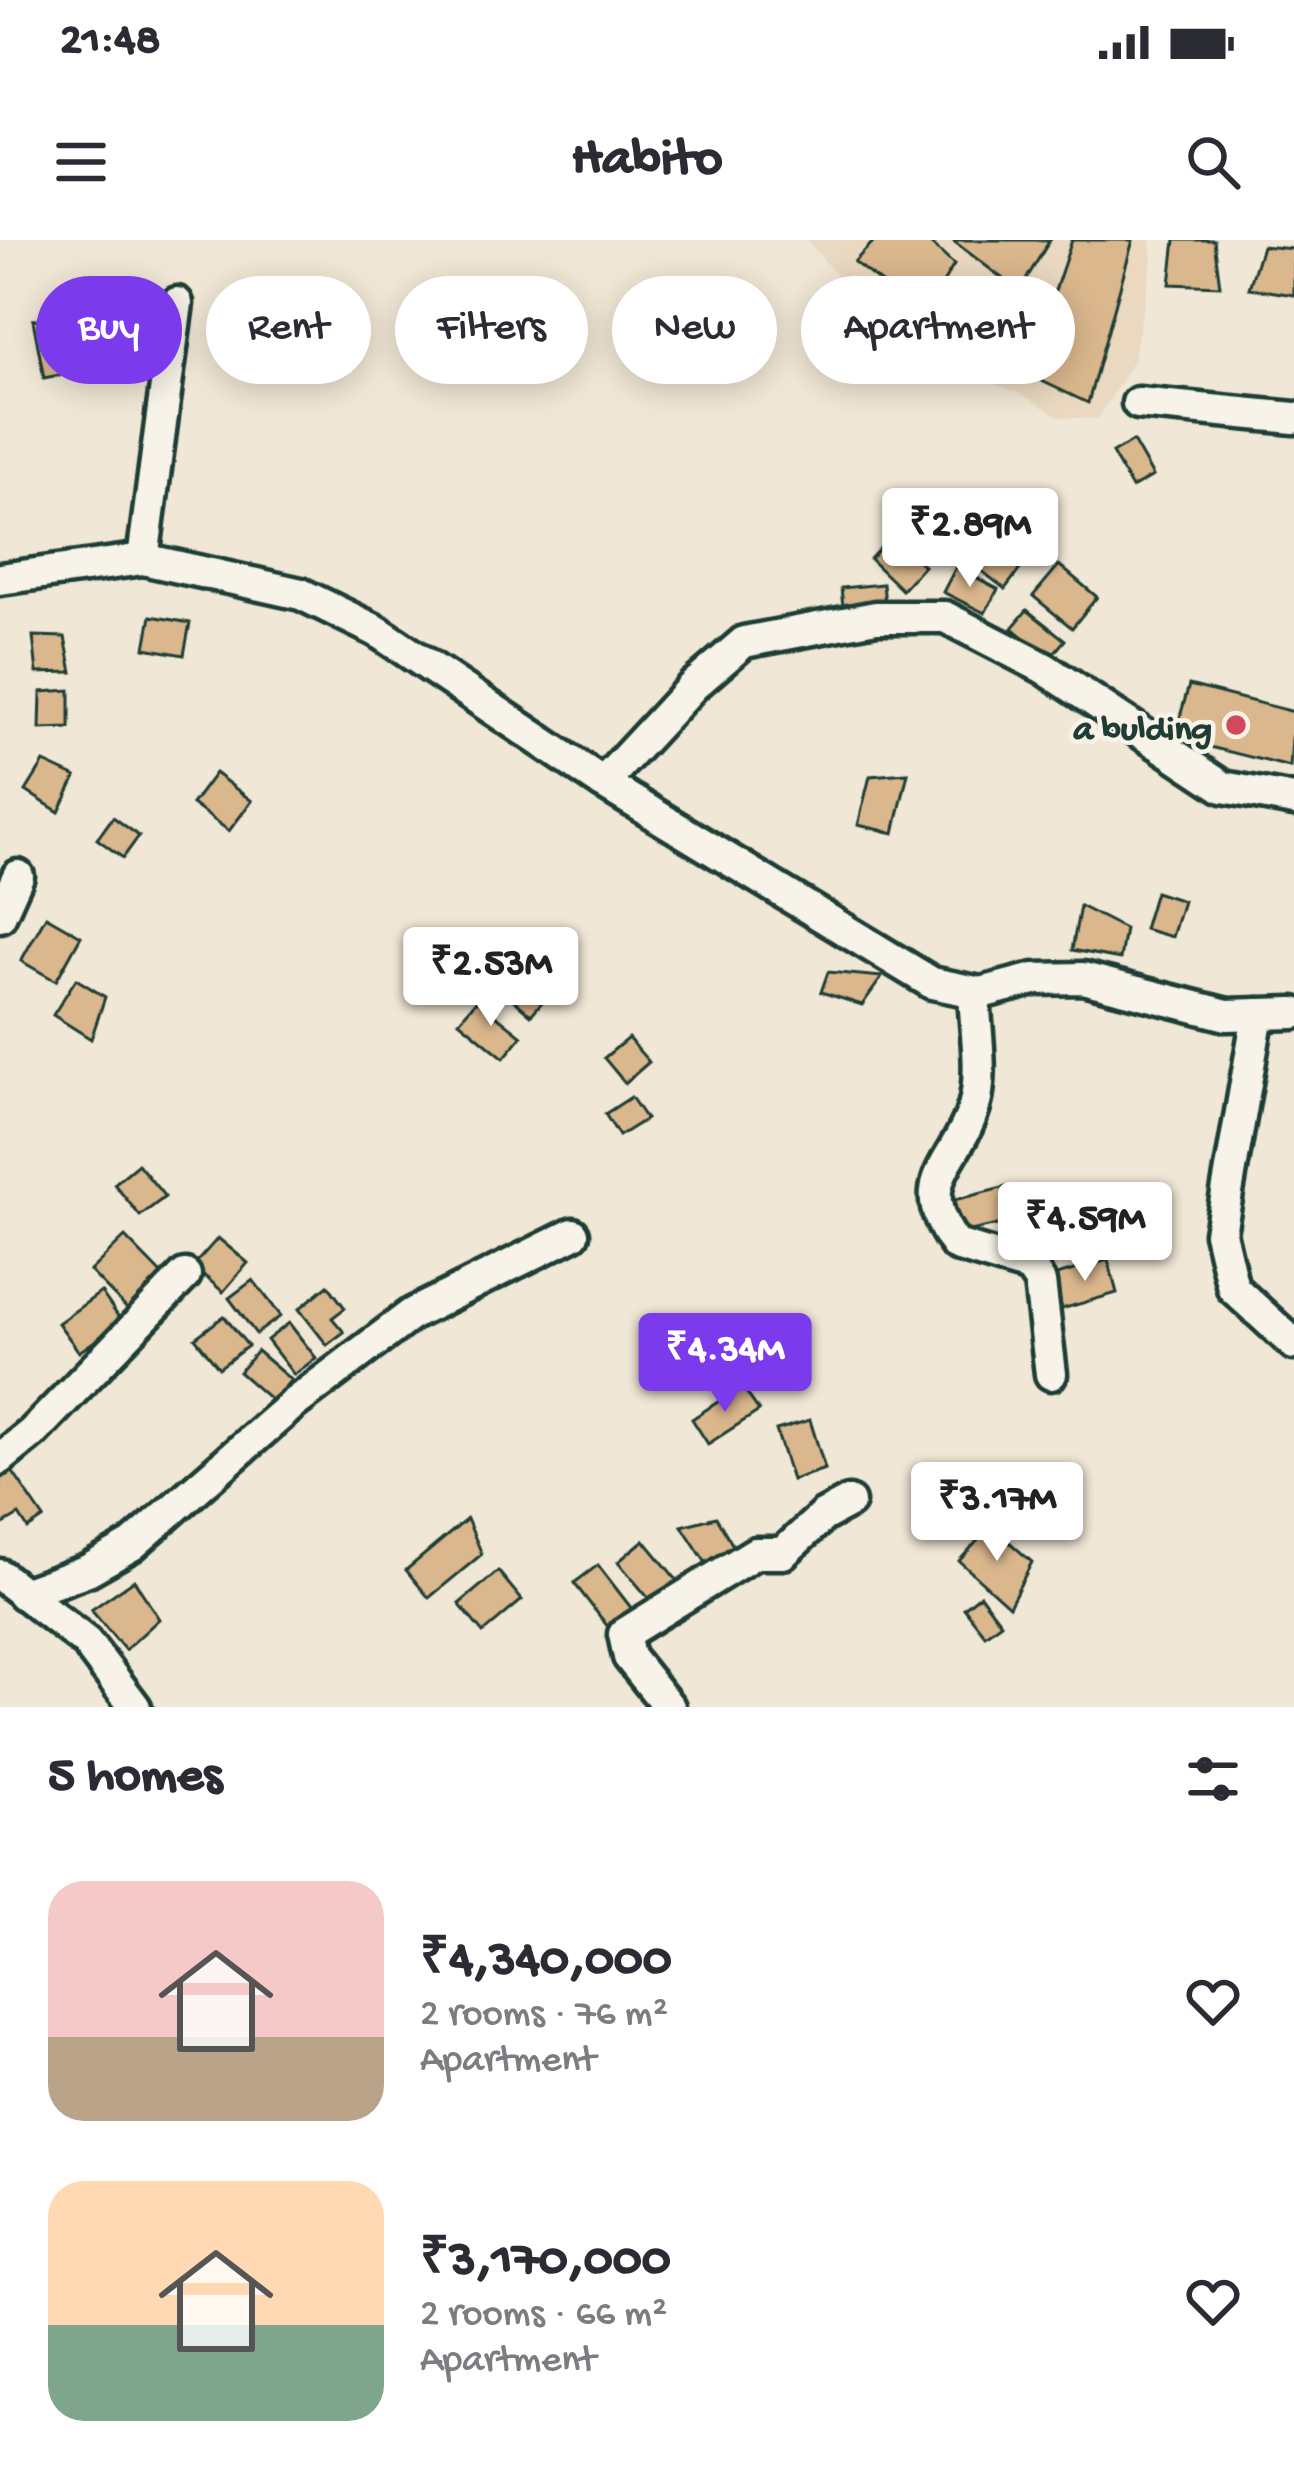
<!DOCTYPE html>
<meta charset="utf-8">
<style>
:root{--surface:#fff;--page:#f7f7f7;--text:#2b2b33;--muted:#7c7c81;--accent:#7c3aed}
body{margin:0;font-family:"Gochi Hand",sans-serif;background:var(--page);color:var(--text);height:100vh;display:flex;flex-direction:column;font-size:45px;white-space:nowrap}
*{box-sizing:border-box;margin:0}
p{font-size:39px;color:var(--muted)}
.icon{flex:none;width:66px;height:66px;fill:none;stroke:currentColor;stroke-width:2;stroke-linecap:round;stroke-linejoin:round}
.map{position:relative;height:1467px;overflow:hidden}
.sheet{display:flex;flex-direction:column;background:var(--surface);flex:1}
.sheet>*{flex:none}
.guide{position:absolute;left:36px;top:36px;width:1224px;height:108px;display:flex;gap:24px}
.price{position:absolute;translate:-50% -102px;padding:0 27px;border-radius:12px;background:#fff;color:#222;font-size:39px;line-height:78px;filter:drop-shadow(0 3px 6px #0008)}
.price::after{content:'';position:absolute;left:50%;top:72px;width:36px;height:27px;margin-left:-18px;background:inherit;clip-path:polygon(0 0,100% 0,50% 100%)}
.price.current{background:var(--accent);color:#fff}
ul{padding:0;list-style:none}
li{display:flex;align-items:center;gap:36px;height:300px;padding:0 48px}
li span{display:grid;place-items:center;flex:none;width:336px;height:240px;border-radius:36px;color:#555}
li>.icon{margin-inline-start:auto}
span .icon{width:144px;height:144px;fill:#fffc;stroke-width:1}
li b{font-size:51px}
h2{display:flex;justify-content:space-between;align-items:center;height:144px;padding:0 48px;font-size:51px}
.tag{padding:0 42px;border-radius:54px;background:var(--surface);box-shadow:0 6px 30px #0003;font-size:42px;line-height:108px}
.tag.current{background:var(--accent);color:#fff}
.status{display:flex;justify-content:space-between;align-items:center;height:84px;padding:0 60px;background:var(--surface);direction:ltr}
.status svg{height:33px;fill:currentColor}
header{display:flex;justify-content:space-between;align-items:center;height:156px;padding:0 48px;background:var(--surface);font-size:54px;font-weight:700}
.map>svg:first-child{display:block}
.built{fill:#ead9c0}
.building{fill:#dbb78d;stroke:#1f3d34;stroke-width:3}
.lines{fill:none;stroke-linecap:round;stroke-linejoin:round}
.minor-casing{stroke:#1f3d34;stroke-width:39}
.minor{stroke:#f7f3e8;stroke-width:30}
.poi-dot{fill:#d1495b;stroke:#f7f3e8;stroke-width:4.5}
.labels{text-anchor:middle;stroke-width:9;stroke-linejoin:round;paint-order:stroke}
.poi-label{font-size:36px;font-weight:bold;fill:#1f3d34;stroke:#f7f3e8;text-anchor:end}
</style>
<div class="status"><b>21:48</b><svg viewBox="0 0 49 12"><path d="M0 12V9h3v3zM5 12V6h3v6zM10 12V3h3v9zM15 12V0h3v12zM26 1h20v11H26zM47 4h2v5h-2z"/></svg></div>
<header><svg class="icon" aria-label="menu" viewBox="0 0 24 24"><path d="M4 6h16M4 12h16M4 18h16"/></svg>Habito<svg class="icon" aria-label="search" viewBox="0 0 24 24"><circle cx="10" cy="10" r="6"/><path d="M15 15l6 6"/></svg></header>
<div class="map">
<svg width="1294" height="1467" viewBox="0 0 1294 1467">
<rect width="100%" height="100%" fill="#f1e7d6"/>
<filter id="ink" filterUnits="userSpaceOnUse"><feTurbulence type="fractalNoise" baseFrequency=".00833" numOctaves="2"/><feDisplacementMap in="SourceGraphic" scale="24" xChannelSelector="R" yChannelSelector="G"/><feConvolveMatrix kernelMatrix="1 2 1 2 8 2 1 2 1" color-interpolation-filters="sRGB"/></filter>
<g filter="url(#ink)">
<path class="built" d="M 807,0 L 1150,0 L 1152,22 L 1133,121 L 1098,179 L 1059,177 L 1020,153 L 943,127 L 879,87 Z"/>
<g class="building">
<path d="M 875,0 L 927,0 L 954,25 L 923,75 L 854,22 Z"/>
<path d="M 952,0 L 1050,0 L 1019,51 Z"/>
<path d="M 1072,0 L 1133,0 L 1088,163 L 1027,134 Z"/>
<path d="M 1175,0 L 1214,0 L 1220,46 L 1170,44 Z"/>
<path d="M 1262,6 L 1294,9 L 1294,55 L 1249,48 Z"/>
<path d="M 119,63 L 131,121 L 44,138 L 33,80 Z"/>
<path d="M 1133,201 L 1153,236 L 1132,248 L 1112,213 Z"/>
<path d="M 918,266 L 959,294 L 939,322 L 899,294 Z"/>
<path d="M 991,294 L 1027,320 L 1005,349 L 970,322 Z"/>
<path d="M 891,296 L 924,326 L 902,350 L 870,319 Z"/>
<path d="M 1059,325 L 1097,357 L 1072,388 L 1033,356 Z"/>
<path d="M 956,327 L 998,349 L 985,373 L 943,352 Z"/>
<path d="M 883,344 L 885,363 L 843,367 L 841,348 Z"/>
<path d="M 1027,370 L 1065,400 L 1049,419 L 1012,388 Z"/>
<path d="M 151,376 L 190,383 L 184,415 L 145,408 Z"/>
<path d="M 33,396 L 65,397 L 72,432 L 37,433 Z"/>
<path d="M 1189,445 L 1294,472 L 1290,527 L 1174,498 Z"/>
<path d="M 70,450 L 70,488 L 40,489 L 41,452 Z"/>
<path d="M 44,522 L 76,537 L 59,572 L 26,551 Z"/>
<path d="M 215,533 L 252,561 L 229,591 L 192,564 Z"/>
<path d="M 908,533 L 894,593 L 858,585 L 870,536 Z"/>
<path d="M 113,577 L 139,596 L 123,618 L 97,599 Z"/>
<path d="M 1155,652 L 1183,661 L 1172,697 L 1144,689 Z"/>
<path d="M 1080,666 L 1125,689 L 1120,719 L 1072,710 Z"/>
<path d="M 46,676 L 81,696 L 56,741 L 21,721 Z"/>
<path d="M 516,712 L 556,746 L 531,775 L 491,741 Z"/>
<path d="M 828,732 L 882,737 L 862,765 L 821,752 Z"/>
<path d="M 76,739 L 105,757 L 91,799 L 53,775 Z"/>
<path d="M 477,760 L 522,796 L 504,818 L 459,781 Z"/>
<path d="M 628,798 L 649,822 L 625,843 L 604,818 Z"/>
<path d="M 631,857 L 646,879 L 619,896 L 605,874 Z"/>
<path d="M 138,924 L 165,957 L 140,976 L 114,944 Z"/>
<path d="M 1006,947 L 1015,981 L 962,993 L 954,960 Z"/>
<path d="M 125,997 L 162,1035 L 127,1069 L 90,1031 Z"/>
<path d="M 218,998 L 248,1023 L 223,1052 L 193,1026 Z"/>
<path d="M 1108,1020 L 1117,1053 L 1062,1069 L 1053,1036 Z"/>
<path d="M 253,1040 L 281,1076 L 256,1094 L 229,1058 Z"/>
<path d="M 328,1045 L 345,1068 L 332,1078 L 344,1092 L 327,1105 L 299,1069 Z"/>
<path d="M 101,1052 L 122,1082 L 79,1112 L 58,1083 Z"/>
<path d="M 224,1076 L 248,1106 L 219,1128 L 195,1098 Z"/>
<path d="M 289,1083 L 316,1118 L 294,1135 L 267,1100 Z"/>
<path d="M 257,1111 L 291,1140 L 272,1161 L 239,1132 Z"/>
<path d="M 742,1146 L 759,1171 L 708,1204 L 692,1179 Z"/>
<path d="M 810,1180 L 825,1229 L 792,1240 L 776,1190 Z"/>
<path d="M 12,1231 L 44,1278 L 28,1289 L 19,1275 L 0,1286 L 0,1239 Z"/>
<path d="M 716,1277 L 735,1309 L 708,1326 L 682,1286 Z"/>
<path d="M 467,1279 L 482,1314 L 429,1358 L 406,1330 Z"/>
<path d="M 991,1286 L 1032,1322 L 1009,1366 L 959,1321 Z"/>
<path d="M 644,1300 L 681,1345 L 656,1367 L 618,1322 Z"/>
<path d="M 598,1325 L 632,1369 L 608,1387 L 574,1343 Z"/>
<path d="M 498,1331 L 522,1360 L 483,1393 L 459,1364 Z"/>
<path d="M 134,1340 L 159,1379 L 125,1410 L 91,1370 Z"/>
<path d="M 980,1355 L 1001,1383 L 985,1395 L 964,1368 Z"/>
</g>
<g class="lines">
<defs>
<g id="minor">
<path d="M 1138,163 L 1294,178"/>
<path d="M 143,319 L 177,63"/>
<path d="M 0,339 L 143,319 L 301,354 L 377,391 L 603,543 L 932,743 L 981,753 L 1034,739 L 1083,738 L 1227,775 L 1294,773"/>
<path d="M 603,543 L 693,446 L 744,402 L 876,377 L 945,377 L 1044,428 L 1223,547 L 1294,560"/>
<path d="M 0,676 L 18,636"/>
<path d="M 974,752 C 975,787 984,833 974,867 C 958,923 908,941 956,1005 L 1030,1027 L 1040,1042 L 1051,1134"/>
<path d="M 1258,774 L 1220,993 L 1233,1048 L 1294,1104"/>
<path d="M 0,1219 L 33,1192 L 185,1035"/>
<path d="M 0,1335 L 86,1402 L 135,1467"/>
<path d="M 23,1354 L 88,1330 L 132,1305 L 293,1164 L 412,1074 L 573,994"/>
<path d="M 669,1467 L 629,1417 L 624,1394 L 755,1313 L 783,1313 L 823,1276 L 849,1262"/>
</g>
</defs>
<use href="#minor" class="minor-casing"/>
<use href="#minor" class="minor"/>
</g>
</g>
<circle class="poi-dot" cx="1236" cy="485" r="12"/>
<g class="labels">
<g class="poi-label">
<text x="1212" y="498">a bulding</text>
</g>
</g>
</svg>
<b class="price" style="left:970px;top:350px">₹2.89M</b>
<b class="price" style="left:491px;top:789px">₹2.53M</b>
<b class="price" style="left:1085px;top:1044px">₹4.59M</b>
<b class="price current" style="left:725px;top:1175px">₹4.34M</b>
<b class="price" style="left:997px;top:1324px">₹3.17M</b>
<div class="guide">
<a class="tag current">Buy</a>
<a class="tag">Rent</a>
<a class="tag">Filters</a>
<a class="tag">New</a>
<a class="tag">Apartment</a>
</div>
</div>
<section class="sheet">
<h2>5 homes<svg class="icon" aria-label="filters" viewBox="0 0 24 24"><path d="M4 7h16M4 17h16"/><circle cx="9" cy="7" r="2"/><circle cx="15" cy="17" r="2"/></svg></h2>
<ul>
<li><span style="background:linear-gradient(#f6c9c9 65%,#b9a48a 0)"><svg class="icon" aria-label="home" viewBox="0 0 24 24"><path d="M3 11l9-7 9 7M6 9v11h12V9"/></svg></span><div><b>₹4,340,000</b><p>2 rooms · 76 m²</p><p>Apartment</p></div><svg class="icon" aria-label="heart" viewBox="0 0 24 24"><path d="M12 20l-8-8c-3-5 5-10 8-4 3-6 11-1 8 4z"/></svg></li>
<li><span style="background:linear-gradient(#ffd9b3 60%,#7fa58c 0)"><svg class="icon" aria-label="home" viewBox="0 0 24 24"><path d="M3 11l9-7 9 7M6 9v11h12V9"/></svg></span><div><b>₹3,170,000</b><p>2 rooms · 66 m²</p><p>Apartment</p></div><svg class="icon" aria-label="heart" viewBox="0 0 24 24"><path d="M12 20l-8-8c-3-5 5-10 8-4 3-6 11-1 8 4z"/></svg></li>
</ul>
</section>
